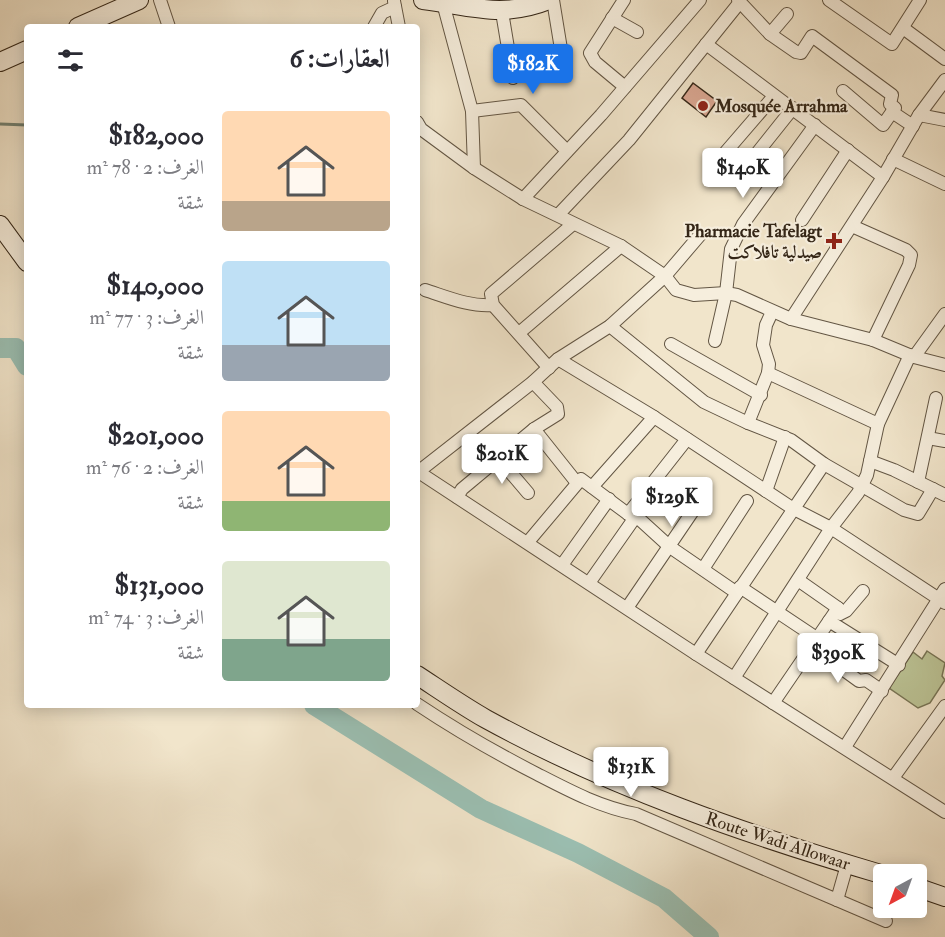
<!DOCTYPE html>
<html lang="ar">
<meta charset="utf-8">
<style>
:root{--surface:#fff;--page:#f7f7f7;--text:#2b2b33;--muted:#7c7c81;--accent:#1a73e8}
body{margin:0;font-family:"IM FELL Double Pica",Amiri,serif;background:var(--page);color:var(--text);direction:rtl;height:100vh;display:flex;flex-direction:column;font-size:22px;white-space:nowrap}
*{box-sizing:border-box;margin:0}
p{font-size:20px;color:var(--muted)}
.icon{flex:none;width:33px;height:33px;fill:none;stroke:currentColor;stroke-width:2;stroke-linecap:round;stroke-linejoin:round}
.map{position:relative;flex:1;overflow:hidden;direction:ltr}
.drawer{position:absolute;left:24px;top:24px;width:396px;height:684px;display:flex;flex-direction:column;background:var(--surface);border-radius:6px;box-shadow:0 3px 15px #0003;direction:rtl}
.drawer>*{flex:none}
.needle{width:39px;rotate:221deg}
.controls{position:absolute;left:873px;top:864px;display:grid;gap:12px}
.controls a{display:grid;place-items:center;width:54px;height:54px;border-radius:6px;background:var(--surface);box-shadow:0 3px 15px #0003;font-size:30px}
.price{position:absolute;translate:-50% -51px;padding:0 14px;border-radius:6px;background:#fff;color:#222;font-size:20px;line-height:39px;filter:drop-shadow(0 2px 3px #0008)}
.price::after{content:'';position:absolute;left:50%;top:36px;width:18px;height:14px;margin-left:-9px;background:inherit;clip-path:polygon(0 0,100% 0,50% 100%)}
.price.on{background:var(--accent);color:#fff}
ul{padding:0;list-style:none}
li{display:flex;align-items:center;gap:18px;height:150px;padding:0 30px}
li span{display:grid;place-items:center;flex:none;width:168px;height:120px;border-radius:6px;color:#555}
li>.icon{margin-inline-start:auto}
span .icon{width:72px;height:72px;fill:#fffc;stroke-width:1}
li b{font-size:26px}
h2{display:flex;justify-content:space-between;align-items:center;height:72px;padding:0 30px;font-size:26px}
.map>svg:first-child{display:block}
.green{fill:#bcc496;stroke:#787556;stroke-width:1.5}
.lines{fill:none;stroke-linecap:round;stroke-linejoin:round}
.stream{stroke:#728274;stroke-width:3}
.river{stroke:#9bbfb2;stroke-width:20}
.building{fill:#daa792;stroke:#342617;stroke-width:1.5}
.street-casing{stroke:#635644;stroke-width:14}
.secondary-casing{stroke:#342617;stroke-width:20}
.street{stroke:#f6eedd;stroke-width:12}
.secondary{stroke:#f6eedd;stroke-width:18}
.poi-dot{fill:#8f2418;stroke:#f6eedd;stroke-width:2}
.labels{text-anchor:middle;stroke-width:4.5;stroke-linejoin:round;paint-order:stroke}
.poi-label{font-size:18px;font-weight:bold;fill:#342617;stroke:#f6eedd;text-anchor:start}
.street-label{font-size:18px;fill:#342617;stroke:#f6eedd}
</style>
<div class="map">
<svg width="945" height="937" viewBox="0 0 945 937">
<rect width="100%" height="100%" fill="#f1e5cb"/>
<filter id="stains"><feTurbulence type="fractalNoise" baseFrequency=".00333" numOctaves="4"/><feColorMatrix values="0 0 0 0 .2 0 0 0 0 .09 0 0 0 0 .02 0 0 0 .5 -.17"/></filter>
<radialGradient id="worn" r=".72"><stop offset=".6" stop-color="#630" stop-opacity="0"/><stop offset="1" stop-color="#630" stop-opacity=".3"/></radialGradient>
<path class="green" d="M 927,651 L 945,663 L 942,676 L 945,680 L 930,703 L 918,708 L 889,688 L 913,652 L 922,659 Z"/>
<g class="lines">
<path class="stream" d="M 0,124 L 27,125"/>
<g class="river">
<path d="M 0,348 L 16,348 L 27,366"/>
<path d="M 314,705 L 481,809 L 578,853 L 664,898 L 709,937"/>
</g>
</g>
<path class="building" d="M 693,83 L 717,101 L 706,117 L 682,98 Z"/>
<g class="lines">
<defs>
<g id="street">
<path d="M 160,0 L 169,27"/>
<path d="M 553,0 L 561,49"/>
<path d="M 624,0 L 590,53 L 595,62 L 625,87"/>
<path d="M 738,0 L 770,34 L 796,52 L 801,53 L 812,36 L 892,95 L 890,104 L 895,108 L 892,112"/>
<path d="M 829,0 L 892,44 L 920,0"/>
<path d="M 394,1 L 399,27"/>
<path d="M 443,3 L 472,111 L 474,168"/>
<path d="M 502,12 L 513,78"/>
<path d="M 612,18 L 637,32"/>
<path d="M 374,27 L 382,13 L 395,7"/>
<path d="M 903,28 L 945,59"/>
<path d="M 770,34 L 787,14"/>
<path d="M 706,44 L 883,177"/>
<path d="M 843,91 L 883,125 L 892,112 L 913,126"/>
<path d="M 774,96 L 718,161 L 719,168 L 732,179 L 738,177 L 793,108"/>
<path d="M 472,111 L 521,105 L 567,151"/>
<path d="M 919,115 L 945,120"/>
<path d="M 417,122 L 421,129 L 474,168 L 523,199 L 621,246 L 665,276 L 676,290 L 694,295 L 726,293 L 737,295 L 791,319 L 873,340 L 914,357 L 945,365"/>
<path d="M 893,159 L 945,184"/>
<path d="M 523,199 L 601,115 L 700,0"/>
<path d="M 558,215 L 629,140 L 740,2"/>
<path d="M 802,220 L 848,150"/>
<path d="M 852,226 L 906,250 L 911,255 L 909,265 L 873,340"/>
<path d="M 425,290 C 447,297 470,307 493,305"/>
<path d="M 791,319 L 883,177 L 919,115 L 945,80"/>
<path d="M 610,326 L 704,402 L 748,423 L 791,440 L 824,464 L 904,510 L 918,514 L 933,489"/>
<path d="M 519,333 L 621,246"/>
<path d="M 715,341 L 726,293 L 731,249 L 743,224 L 815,125"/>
<path d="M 671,344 L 761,395"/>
<path d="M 914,357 L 945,314"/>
<path d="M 558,359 L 654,417 L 792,508 L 831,528 L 945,603"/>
<path d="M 549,368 L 493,305 L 491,294 L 573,224"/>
<path d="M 768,373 L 878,424"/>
<path d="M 748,423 L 768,373 L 769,364 L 763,345 L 766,325 L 772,312"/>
<path d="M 534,429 L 577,483"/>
<path d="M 928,438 L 945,441"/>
<path d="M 499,459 L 528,493"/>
<path d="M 870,461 L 894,470 L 945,495"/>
<path d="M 417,471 L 696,654 L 945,812"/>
<path d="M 418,472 L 533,382 L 558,359 L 610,326 L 665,276 L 700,235"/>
<path d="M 918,482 L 936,398"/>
<path d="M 592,487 L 654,417"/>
<path d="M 766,491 L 785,437"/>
<path d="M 457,497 L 462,489 L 534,429 L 558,414 L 557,407 L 533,382"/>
<path d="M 628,514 L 687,439"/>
<path d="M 528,542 L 581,479 L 628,514 L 636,516 L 670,547 L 737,593"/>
<path d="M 562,565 L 609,499"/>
<path d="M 703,569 L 747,501"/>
<path d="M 798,580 L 838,608 L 840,614 L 846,611 L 863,591"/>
<path d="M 589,583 L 636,516"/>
<path d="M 740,587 L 818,639"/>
<path d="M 627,608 L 697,505"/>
<path d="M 829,621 L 899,665"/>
<path d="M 812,647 L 859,681 L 866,680 L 882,691"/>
<path d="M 696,654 L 824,464"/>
<path d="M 734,678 L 831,528 L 858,493 L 867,475 L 878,424 L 910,355"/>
<path d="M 773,703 L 838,608"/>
<path d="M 417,704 C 456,730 496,753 537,774 C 570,791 600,807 636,814 L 837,900 L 847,865"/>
<path d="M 845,747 L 945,589"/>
<path d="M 893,778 L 945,706"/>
<path d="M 837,900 L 886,921"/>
</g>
<g id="secondary">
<path d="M 423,0 C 471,6 502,19 549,0"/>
<path d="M 78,27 L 139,0"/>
<path d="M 0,62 L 27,50"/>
<path d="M 0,225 L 27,262"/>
<path d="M 417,675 C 440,690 463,706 486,719 C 612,788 747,835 884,875"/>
<path d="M 916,887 L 945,897"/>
</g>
</defs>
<use href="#street" class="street-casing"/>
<use href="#secondary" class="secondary-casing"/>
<use href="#street" class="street"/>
<use href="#secondary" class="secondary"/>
</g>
<g class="poi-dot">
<circle cx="703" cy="106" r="6"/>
<path d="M831 232h6v6h6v6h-6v6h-6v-6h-6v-6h6z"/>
</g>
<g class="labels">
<g class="poi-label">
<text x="715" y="112">Mosquée Arrahma</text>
<text x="822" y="237" text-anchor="end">Pharmacie Tafelagt<tspan x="822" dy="21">صيدلية تافلاكت</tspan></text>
</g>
<g class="street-label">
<text transform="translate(778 841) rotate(18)" y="6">Route Wadi Allowaar</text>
</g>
</g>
<rect width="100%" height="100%" filter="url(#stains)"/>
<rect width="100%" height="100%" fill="url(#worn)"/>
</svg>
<div class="controls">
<a><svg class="needle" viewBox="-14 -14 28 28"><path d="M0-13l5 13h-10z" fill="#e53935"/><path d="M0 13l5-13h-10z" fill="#7c7c81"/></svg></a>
</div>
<b class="price on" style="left:533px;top:95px">$182K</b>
<b class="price" style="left:743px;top:199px">$140K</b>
<b class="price" style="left:502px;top:485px">$201K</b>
<b class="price" style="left:672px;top:528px">$129K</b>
<b class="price" style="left:838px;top:684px">$390K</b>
<b class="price" style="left:631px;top:798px">$131K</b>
<section class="drawer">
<h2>العقارات: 6<svg class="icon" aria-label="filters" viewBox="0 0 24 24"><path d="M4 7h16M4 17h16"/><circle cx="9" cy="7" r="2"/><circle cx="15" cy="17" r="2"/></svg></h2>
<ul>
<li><span style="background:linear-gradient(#ffd9b3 75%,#b9a48a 0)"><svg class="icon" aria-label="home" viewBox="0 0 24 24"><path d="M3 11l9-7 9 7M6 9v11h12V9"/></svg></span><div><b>$182,000</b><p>الغرف: 2 · 78 m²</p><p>شقة</p></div></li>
<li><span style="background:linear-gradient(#bfe0f5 70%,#9aa5b1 0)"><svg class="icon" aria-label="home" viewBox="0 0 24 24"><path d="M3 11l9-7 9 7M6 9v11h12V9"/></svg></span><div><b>$140,000</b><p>الغرف: 3 · 77 m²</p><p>شقة</p></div></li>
<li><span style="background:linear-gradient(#ffd9b3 75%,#8fb573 0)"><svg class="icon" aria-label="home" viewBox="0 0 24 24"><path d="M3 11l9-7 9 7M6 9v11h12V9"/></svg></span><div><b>$201,000</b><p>الغرف: 2 · 76 m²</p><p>شقة</p></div></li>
<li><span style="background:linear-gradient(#dfe7d0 65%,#7fa58c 0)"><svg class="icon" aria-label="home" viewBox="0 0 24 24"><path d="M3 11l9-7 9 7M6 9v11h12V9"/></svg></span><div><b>$131,000</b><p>الغرف: 3 · 74 m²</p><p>شقة</p></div></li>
</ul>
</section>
</div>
